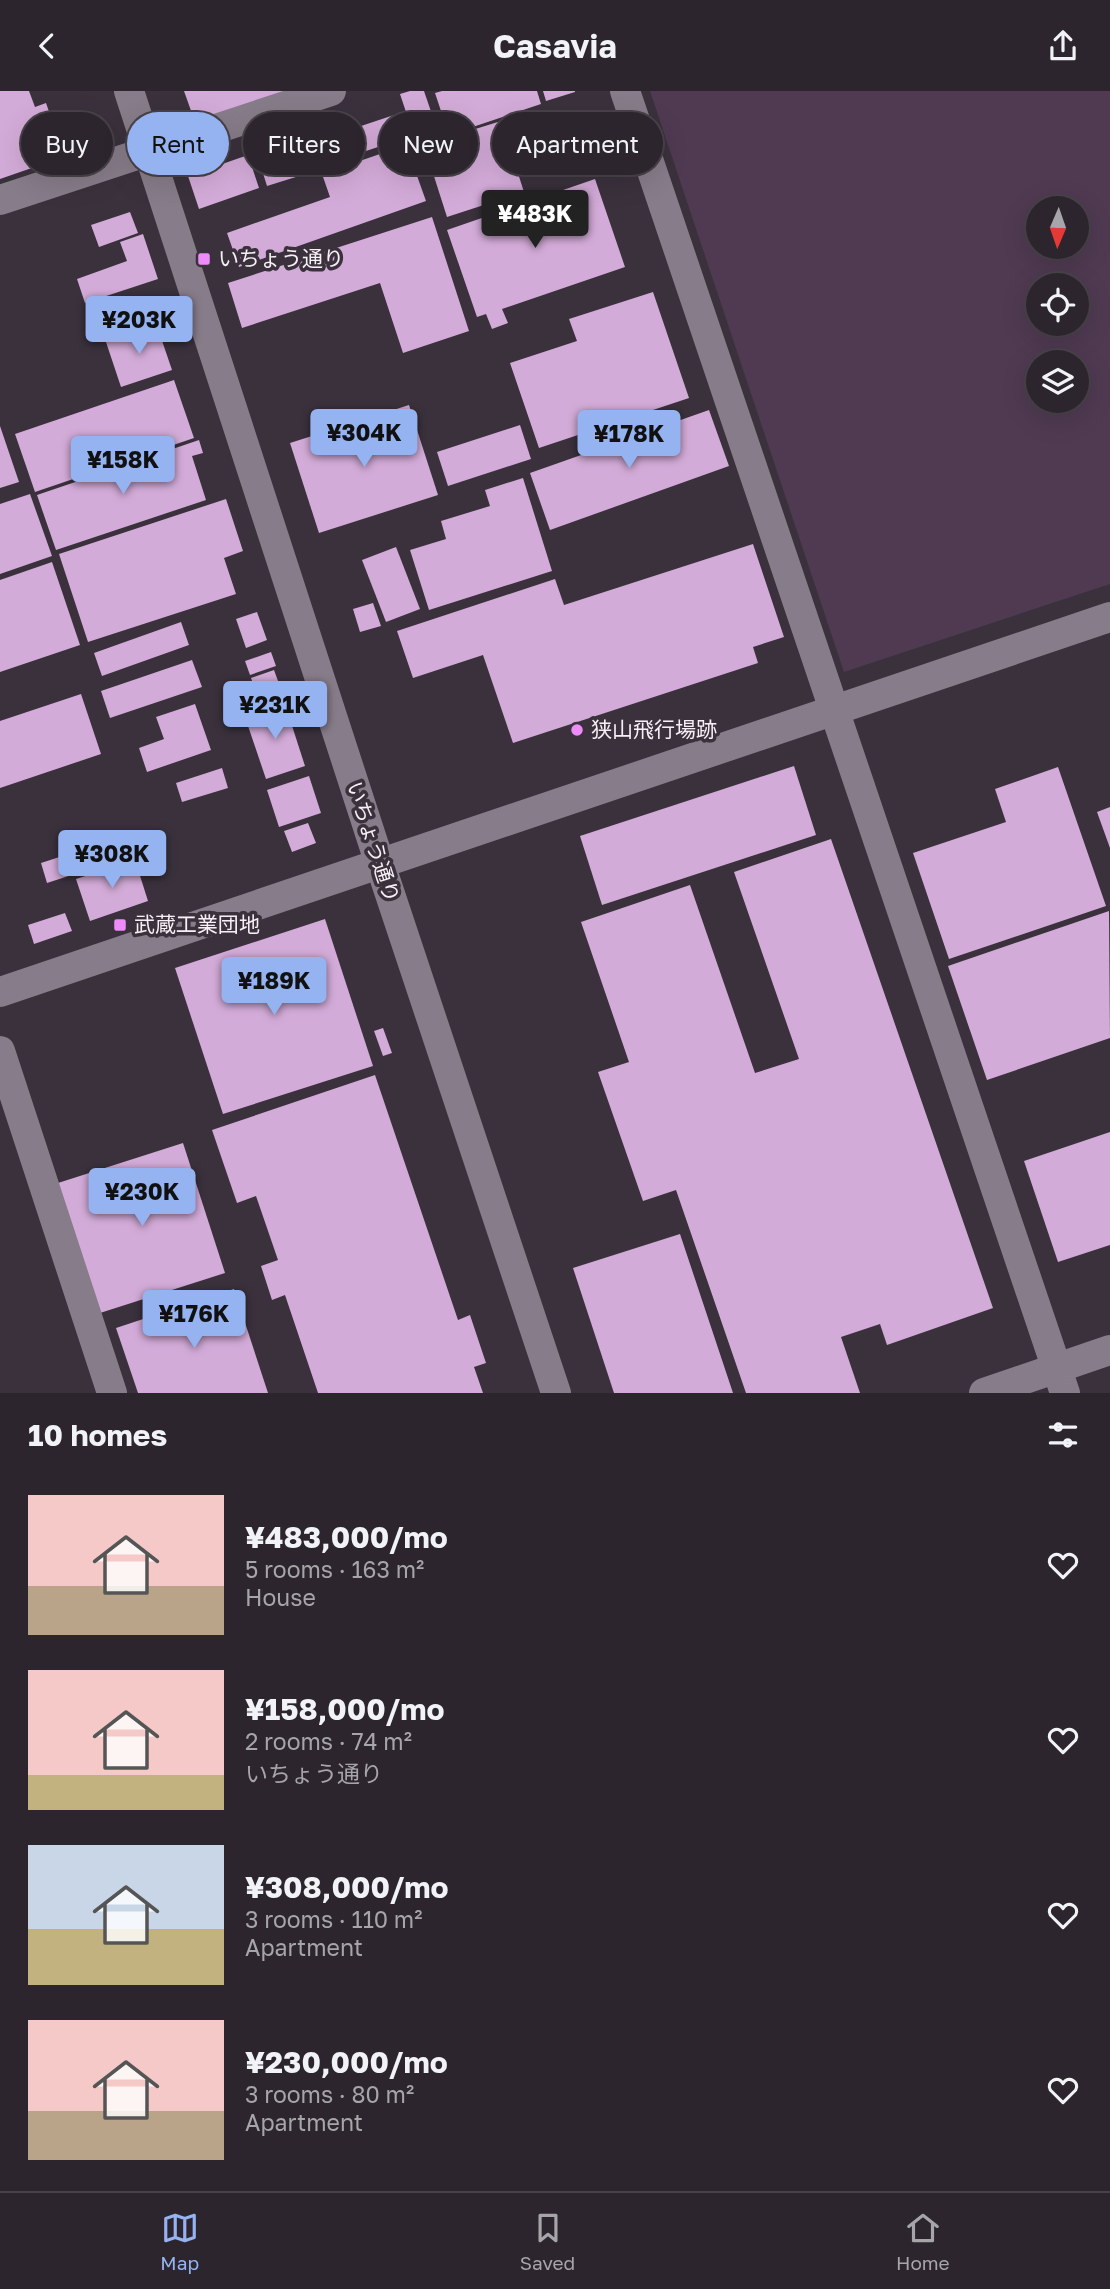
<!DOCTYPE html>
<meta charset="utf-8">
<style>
:root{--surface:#2c252d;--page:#383139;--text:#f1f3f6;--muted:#a6a5aa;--line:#484249;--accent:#95b2f1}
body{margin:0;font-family:"Golos Text","Noto Sans JP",sans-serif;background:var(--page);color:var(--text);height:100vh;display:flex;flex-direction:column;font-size:26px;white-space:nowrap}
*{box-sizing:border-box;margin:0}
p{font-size:23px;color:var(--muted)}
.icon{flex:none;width:38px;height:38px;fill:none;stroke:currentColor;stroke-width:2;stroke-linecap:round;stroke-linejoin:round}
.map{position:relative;height:1302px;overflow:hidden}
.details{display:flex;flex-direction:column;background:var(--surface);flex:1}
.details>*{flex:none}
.hud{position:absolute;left:21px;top:21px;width:700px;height:63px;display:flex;gap:14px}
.needle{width:46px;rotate:182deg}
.fabs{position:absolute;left:1026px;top:105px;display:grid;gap:14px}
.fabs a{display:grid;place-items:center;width:63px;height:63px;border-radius:50%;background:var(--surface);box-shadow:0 7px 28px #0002,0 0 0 2px var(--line);font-size:35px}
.price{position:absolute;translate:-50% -60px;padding:0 16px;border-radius:7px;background:var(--accent);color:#111;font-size:23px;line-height:46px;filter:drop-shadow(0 2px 4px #0008)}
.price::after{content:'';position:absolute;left:50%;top:42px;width:21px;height:16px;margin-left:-10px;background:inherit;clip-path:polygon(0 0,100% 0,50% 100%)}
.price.selected{background:#222;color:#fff}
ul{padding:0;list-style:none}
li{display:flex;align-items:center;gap:21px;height:175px;padding:0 28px}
li span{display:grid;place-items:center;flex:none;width:196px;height:140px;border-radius:0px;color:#555}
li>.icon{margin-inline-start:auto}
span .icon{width:84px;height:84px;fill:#fffc;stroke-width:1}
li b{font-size:30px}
h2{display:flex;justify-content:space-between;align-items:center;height:84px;padding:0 28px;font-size:30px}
.chip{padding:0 24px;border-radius:32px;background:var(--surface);box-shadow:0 7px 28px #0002,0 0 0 2px var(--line);font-size:24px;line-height:63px}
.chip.selected{background:var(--accent);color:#111}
header{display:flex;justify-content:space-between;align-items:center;height:91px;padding:0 28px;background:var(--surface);font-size:32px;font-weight:700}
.dock{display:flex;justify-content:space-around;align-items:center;height:98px;border-top:2px solid var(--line);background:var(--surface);font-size:19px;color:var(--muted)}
.dock a{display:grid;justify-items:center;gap:4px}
.dock .selected{color:var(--accent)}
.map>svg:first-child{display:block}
.green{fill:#4f3a51;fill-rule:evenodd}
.building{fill:#d3abd8}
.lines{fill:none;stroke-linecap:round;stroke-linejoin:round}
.minor{stroke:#877c89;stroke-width:30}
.poi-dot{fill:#ed8cf9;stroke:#3a313c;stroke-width:2.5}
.labels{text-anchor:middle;stroke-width:7;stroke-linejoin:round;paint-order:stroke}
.poi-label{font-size:21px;fill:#f6f0f6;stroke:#3a313c;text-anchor:start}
.street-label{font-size:21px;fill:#f6f0f6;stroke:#3a313c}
</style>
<header><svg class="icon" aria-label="back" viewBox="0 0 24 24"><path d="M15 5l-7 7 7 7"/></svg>Casavia<svg class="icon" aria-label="share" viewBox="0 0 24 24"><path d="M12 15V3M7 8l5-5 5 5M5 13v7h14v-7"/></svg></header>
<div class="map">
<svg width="1110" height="1302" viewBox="0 0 1110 1302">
<rect width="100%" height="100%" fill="#3a313c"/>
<path class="green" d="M 650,0 L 1110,0 L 1110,493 L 844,581 ZM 1038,117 L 1076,117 L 1076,156 L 1038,156 ZM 1038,194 L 1076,194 L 1076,233 L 1038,233 ZM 1038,271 L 1076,271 L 1076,310 L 1038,310 Z"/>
<g class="building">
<path d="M 0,0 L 29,0 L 35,16 L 46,12 L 53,32 L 41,36 L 52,70 L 0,88 Z"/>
<path d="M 184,0 L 287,0 L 195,31 Z"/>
<path d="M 410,0 L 424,0 L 439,44 L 416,51 L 400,3 Z"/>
<path d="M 442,0 L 537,0 L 541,13 L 449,44 L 435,2 Z"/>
<path d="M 543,0 L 575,0 L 575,1 L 546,10 Z"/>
<path d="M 394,24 L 402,48 L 351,65 L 343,41 Z"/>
<path d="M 501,30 L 524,101 L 447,126 L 424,54 Z"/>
<path d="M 333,36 L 344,71 L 267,95 L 256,60 Z"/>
<path d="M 99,37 L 104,54 L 92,58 L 88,40 Z"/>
<path d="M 406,54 L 426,110 L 239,176 L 227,142 L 330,106 L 322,83 Z"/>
<path d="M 248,64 L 259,97 L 199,118 L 188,85 Z"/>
<path d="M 595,88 L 625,176 L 502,218 L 508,232 L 492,238 L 486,223 L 477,226 L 447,139 Z"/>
<path d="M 130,121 L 138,142 L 99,156 L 91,134 Z"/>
<path d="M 432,126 L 469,240 L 403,262 L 380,192 L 242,237 L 228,192 Z"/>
<path d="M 143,143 L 158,188 L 85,212 L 77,188 L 127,170 L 120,151 Z"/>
<path d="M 653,201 L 689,307 L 539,357 L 510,272 L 577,250 L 569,228 Z"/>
<path d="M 157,235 L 172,279 L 121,296 L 106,251 Z"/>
<path d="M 174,289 L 194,347 L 35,401 L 15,343 Z"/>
<path d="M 409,314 L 438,404 L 319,442 L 290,352 Z"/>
<path d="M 709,319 L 729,375 L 550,439 L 530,382 Z"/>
<path d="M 520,334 L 531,368 L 448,395 L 437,361 Z"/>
<path d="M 0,335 L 19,391 L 0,397 Z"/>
<path d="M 199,349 L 203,362 L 192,365 L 206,409 L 56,459 L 37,404 Z"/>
<path d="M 523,387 L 552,480 L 429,519 L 410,459 L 446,448 L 441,430 L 490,415 L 485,399 Z"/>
<path d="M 30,403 L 52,465 L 0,483 L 0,413 Z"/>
<path d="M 226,408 L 243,460 L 224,467 L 236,503 L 88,551 L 59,463 Z"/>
<path d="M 753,453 L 784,546 L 753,556 L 758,572 L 513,652 L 483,564 L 413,587 L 397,540 L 555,488 L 564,514 Z"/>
<path d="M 396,456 L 420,518 L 386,531 L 362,469 Z"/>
<path d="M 52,471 L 80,554 L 0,581 L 0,489 Z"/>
<path d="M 373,512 L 381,535 L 360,541 L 353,518 Z"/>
<path d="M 257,521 L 267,549 L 246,557 L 236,528 Z"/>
<path d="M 181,531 L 189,554 L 102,585 L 94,562 Z"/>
<path d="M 271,561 L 276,575 L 250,584 L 245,570 Z"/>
<path d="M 192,569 L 202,596 L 110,627 L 101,600 Z"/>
<path d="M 274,579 L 278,590 L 255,598 L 251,587 Z"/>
<path d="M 81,603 L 101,663 L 0,697 L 0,630 Z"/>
<path d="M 195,613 L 211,659 L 147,681 L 139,657 L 164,648 L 156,626 Z"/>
<path d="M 285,613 L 305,675 L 266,688 L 245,626 Z"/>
<path d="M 794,675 L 816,744 L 602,814 L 580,745 Z"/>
<path d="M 1058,676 L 1106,815 L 949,868 L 913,762 L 1006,731 L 995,698 Z"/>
<path d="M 222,677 L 228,697 L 182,711 L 176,692 Z"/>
<path d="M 309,685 L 321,722 L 279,736 L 267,699 Z"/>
<path d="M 1110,716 L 1110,757 L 1097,721 Z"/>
<path d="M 308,732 L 316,752 L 292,761 L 284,740 Z"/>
<path d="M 831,748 L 993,1217 L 887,1254 L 880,1233 L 841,1246 L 860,1302 L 746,1302 L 676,1099 L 643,1110 L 598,981 L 629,971 L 581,831 L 690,794 L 755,982 L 799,968 L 734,781 Z"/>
<path d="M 81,759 L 87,779 L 47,792 L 41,772 Z"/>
<path d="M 135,769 L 148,810 L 90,830 L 76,788 Z"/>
<path d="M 1109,820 L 1110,947 L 987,989 L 948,875 Z"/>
<path d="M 65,822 L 72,840 L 34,853 L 28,834 Z"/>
<path d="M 325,828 L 373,975 L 223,1023 L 175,877 Z"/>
<path d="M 383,937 L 392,962 L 383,965 L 374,940 Z"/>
<path d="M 375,984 L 458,1229 L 470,1224 L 486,1272 L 474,1276 L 483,1302 L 318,1302 L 285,1204 L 272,1209 L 261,1175 L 278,1169 L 256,1105 L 237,1112 L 212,1039 Z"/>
<path d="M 1110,1041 L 1110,1154 L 1058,1171 L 1024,1070 Z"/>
<path d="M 183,1052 L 225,1182 L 100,1222 L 58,1092 Z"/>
<path d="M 680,1143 L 733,1302 L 614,1302 L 573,1177 Z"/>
<path d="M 234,1198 L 268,1302 L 138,1302 L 116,1237 Z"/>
</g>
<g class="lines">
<g class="minor">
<path d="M 129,0 L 380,773 L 556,1302"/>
<path d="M 625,0 L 1065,1302"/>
<path d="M 0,109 L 331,0"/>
<path d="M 0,901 L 1110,526"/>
<path d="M 0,960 L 112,1302"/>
<path d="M 984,1302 L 1110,1259"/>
</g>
</g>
<g class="poi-dot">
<rect x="197" y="161" width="14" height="14" rx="3.5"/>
<circle cx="577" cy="639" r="7"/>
<rect x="113" y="827" width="14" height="14" rx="3.5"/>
</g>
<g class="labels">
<g class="poi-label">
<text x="218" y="175">いちょう通り</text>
<text x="591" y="646">狭山飛行場跡</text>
<text x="134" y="841">武蔵工業団地</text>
</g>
<g class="street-label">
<text transform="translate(373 751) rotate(72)" y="7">いちょう通り</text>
</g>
</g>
</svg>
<div class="fabs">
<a><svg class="needle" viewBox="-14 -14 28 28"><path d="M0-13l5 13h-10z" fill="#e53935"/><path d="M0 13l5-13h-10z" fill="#a6a5aa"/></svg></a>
<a><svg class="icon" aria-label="locate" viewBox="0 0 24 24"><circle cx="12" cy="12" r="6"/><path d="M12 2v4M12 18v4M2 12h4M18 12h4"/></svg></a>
<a><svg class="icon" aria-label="layers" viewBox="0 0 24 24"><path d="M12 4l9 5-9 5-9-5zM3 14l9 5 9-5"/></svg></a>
</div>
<b class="price selected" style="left:535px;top:159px">¥483K</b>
<b class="price" style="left:139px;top:265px">¥203K</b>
<b class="price" style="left:364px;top:378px">¥304K</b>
<b class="price" style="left:629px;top:379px">¥178K</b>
<b class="price" style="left:123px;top:405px">¥158K</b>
<b class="price" style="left:275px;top:650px">¥231K</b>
<b class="price" style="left:112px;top:799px">¥308K</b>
<b class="price" style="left:274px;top:926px">¥189K</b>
<b class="price" style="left:142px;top:1137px">¥230K</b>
<b class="price" style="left:194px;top:1259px">¥176K</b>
<div class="hud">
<a class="chip">Buy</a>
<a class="chip selected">Rent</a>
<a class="chip">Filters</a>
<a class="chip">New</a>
<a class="chip">Apartment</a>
</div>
</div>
<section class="details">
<h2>10 homes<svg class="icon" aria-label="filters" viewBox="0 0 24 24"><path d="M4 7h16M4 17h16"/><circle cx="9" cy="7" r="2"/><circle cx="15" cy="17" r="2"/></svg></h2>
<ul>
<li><span style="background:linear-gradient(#f6c9c9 65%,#b9a48a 0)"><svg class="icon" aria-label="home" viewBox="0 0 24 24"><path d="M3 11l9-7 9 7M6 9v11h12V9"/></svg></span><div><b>¥483,000/mo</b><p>5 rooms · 163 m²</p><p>House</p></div><svg class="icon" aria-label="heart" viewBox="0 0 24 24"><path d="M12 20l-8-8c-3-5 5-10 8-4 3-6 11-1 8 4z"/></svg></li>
<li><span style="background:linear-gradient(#f6c9c9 75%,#c2b280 0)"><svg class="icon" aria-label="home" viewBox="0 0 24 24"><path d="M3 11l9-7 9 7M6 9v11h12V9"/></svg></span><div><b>¥158,000/mo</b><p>2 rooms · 74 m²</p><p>いちょう通り</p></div><svg class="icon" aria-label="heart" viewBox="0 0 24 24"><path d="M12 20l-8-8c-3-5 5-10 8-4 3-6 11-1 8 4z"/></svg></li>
<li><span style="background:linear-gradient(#c9d6e8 60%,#c2b280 0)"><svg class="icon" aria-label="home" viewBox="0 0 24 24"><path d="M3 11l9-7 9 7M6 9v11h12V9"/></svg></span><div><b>¥308,000/mo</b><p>3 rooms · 110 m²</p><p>Apartment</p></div><svg class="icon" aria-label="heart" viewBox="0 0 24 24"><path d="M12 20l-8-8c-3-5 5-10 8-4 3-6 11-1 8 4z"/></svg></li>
<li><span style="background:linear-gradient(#f6c9c9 65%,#b9a48a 0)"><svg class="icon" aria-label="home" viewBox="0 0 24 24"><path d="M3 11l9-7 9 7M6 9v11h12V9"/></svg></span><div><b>¥230,000/mo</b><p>3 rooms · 80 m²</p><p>Apartment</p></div><svg class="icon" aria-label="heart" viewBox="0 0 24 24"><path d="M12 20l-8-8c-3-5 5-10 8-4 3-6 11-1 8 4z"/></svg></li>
</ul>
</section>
<nav class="dock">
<a class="selected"><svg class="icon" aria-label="map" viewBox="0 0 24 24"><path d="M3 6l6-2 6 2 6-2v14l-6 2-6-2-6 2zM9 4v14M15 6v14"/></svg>Map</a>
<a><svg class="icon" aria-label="saved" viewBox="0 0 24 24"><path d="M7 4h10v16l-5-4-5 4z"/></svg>Saved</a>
<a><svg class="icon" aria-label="home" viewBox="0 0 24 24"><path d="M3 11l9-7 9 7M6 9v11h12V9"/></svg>Home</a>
</nav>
